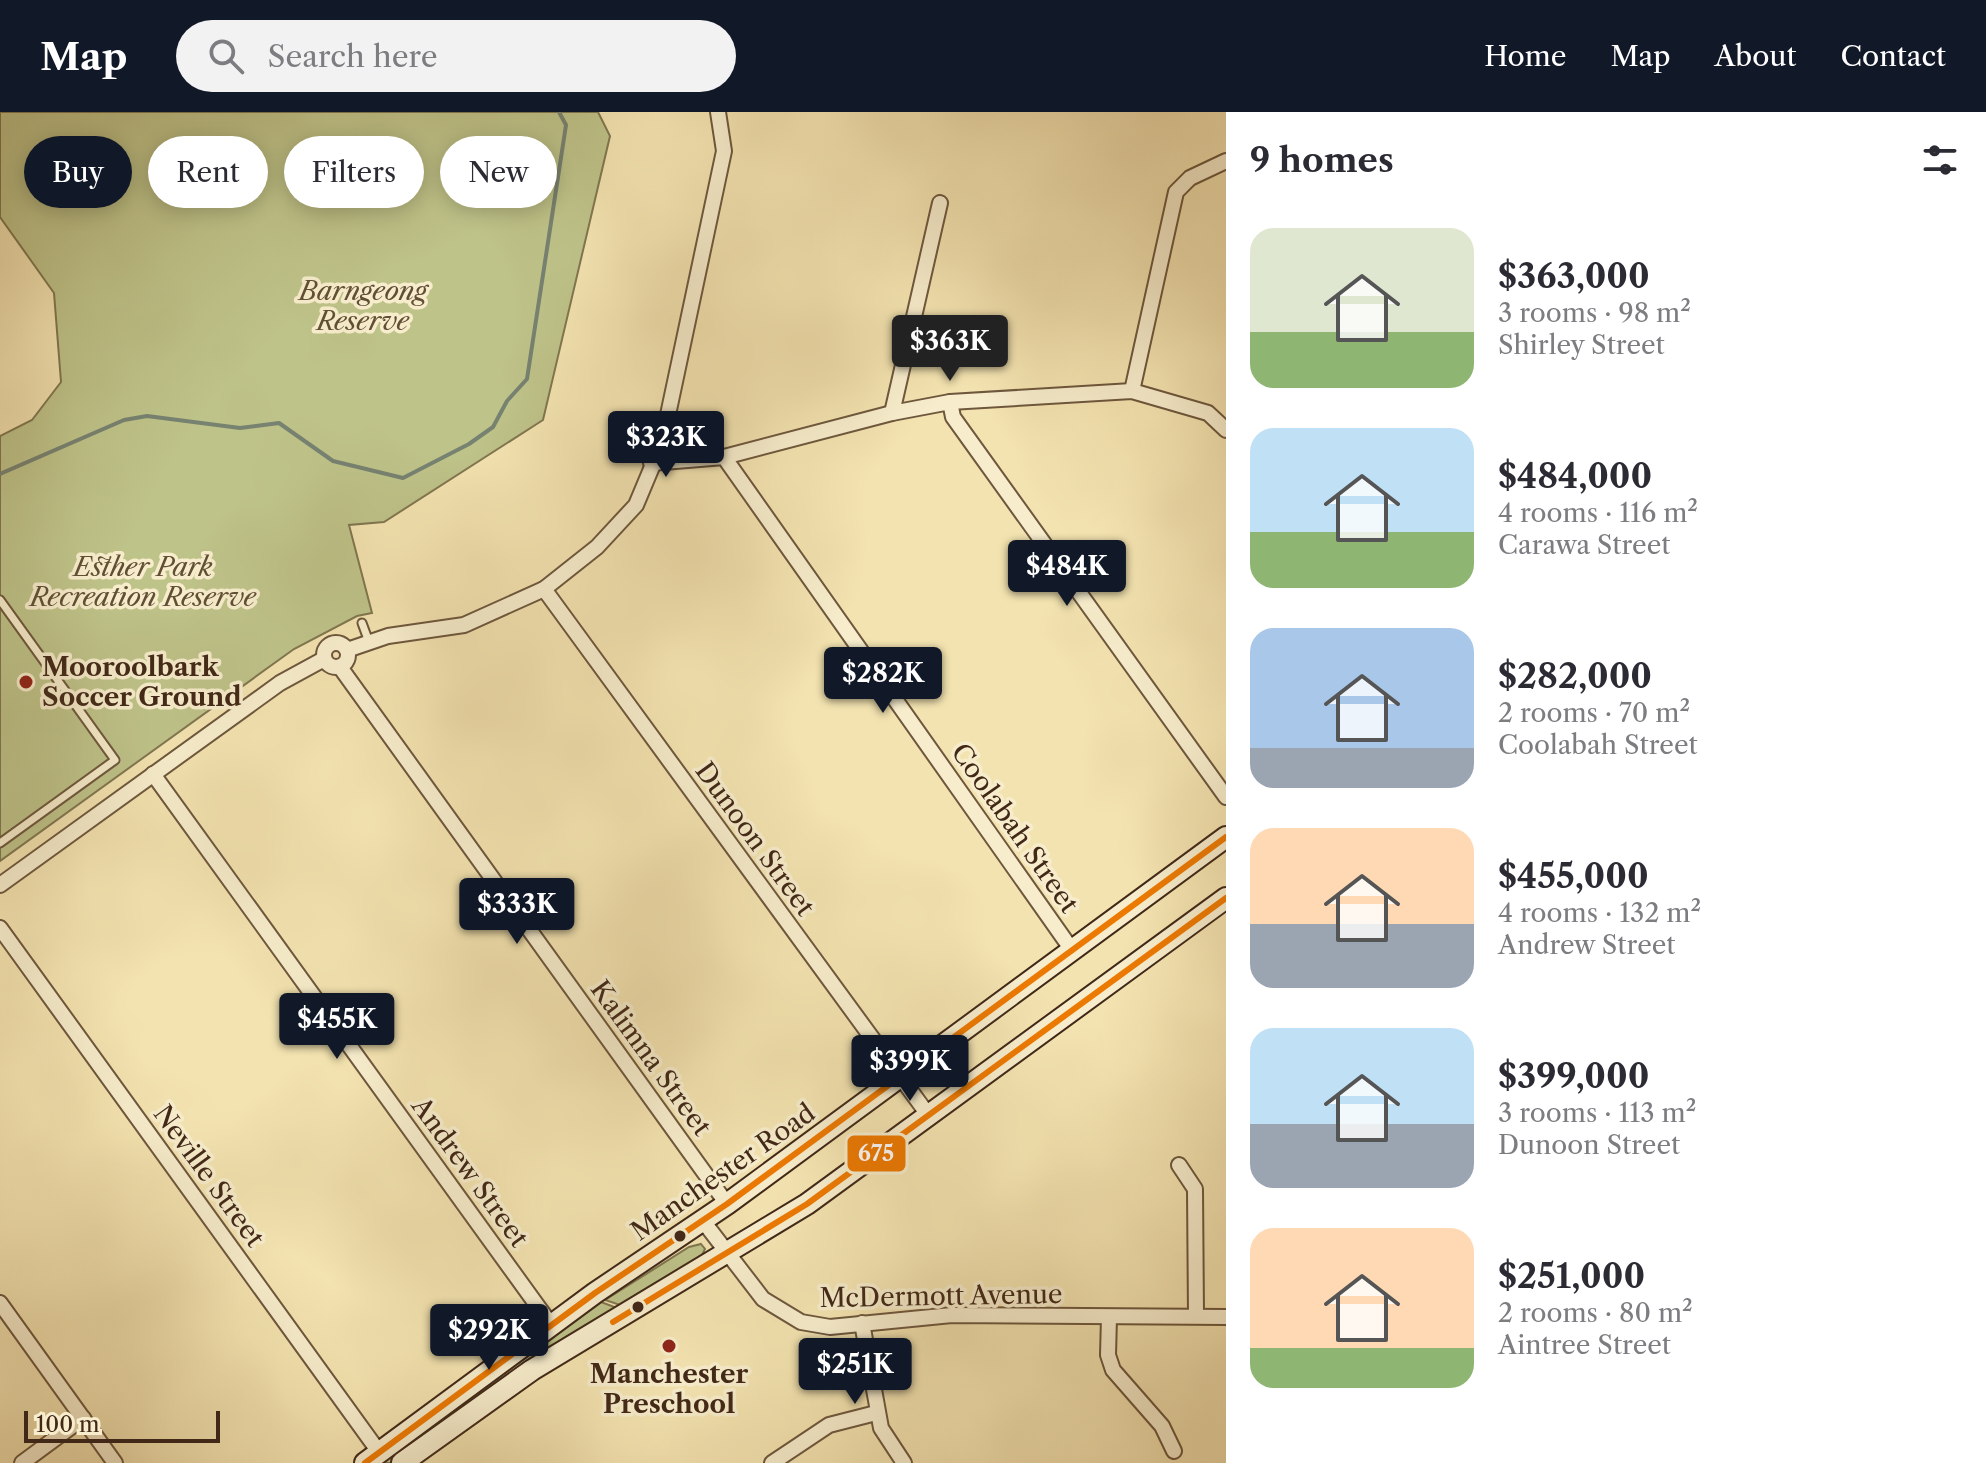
<!DOCTYPE html>
<meta charset="utf-8">
<style>
:root{--surface:#fff;--page:#f2f2f3;--text:#2b2b33;--muted:#7c7c81;--accent:#111827}
body{margin:0;font-family:"Libre Caslon Text",serif;background:var(--page);color:var(--text);height:100vh;display:flex;flex-direction:column;font-size:30px;white-space:nowrap}
*{box-sizing:border-box;margin:0}
p{font-size:26px;color:var(--muted)}
.icon{flex:none;width:44px;height:44px;fill:none;stroke:currentColor;stroke-width:2;stroke-linecap:round;stroke-linejoin:round}
.map{position:relative;flex:1;overflow:hidden}
.details{display:flex;flex-direction:column;background:var(--surface);width:760px}
.details>*{flex:none}
.hud{position:absolute;left:24px;top:24px;width:760px;height:72px;display:flex;gap:16px}
.scale{position:absolute;left:24px;bottom:20px;width:196px;box-sizing:border-box;padding-left:8px;border:4px solid #412817;border-top:0;font-size:22px;line-height:28px;white-space:nowrap;color:#412817;-webkit-text-stroke:6px #f7edcc;paint-order:stroke}
.price{position:absolute;translate:-50% -68px;padding:0 18px;border-radius:8px;background:var(--accent);color:#fff;font-size:26px;line-height:52px;filter:drop-shadow(0 2px 4px #0008)}
.price::after{content:'';position:absolute;left:50%;top:48px;width:24px;height:18px;margin-left:-12px;background:inherit;clip-path:polygon(0 0,100% 0,50% 100%)}
.price.current{background:#222;color:#fff}
ul{padding:0;list-style:none}
li{display:flex;align-items:center;gap:24px;height:200px;padding:0 24px}
li span{display:grid;place-items:center;flex:none;width:224px;height:160px;border-radius:24px;color:#555}
li>.icon{margin-inline-start:auto}
span .icon{width:96px;height:96px;fill:#fffc;stroke-width:1}
li b{font-size:34px}
h2{display:flex;justify-content:space-between;align-items:center;height:96px;padding:0 24px;font-size:34px}
.tag{padding:0 28px;border-radius:36px;background:var(--surface);box-shadow:0 4px 20px #0003;font-size:28px;line-height:72px}
.tag.current{background:var(--accent);color:#fff}
header{display:flex;align-items:center;gap:48px;box-sizing:border-box;height:112px;padding:0 40px;background:var(--accent);color:#fff}
header strong{font-size:38px}
nav{display:flex;gap:44px;margin-inline-start:auto;font-size:28px}
.search{width:560px;height:72px;background:var(--page);display:flex;align-items:center;gap:20px;box-sizing:border-box;padding:0 28px;border-radius:44px;color:var(--muted);font-size:30px}
main{display:flex;flex:1;min-height:0}
.map>svg:first-child{display:block}
.green{fill:#bec389;stroke:#807650;stroke-width:2}
.lines{fill:none;stroke-linecap:round;stroke-linejoin:round}
.stream{stroke:#778271;stroke-width:4}
.lane-casing{stroke:#6e573d;stroke-width:11}
.street-casing{stroke:#6e573d;stroke-width:18}
.secondary-casing{stroke:#412817;stroke-width:24}
.lane{stroke:#f7edcc;stroke-width:7}
.street{stroke:#f7edcc;stroke-width:14}
.secondary{stroke:#f7edcc;stroke-width:20}
.bus-1-casing{stroke:#f7edcc;stroke-width:12}
.bus-1{stroke:#ec7902;stroke-width:6}
.poi-dot{fill:#8f2418;stroke:#f7edcc;stroke-width:3}
.bus-dot{fill:#412817;stroke:#f7edcc;stroke-width:3}
.labels{text-anchor:middle;stroke-width:7;stroke-linejoin:round;paint-order:stroke}
.park-label{font-size:26px;font-style:italic;fill:#604f34;stroke:#f7edcc}
.poi-label{font-size:26px;font-weight:bold;fill:#412817;stroke:#f7edcc;text-anchor:start}
.street-label{font-size:26px;fill:#412817;stroke:#f7edcc}
.line-badge{stroke:#f7edcc;stroke-width:3}
.badge-label{font-size:22px;text-anchor:middle;font-weight:bold;fill:#fff}
</style>
<header>
<strong>Map</strong>
<div class="search"><svg class="icon" aria-label="search" viewBox="0 0 24 24"><circle cx="10" cy="10" r="6"/><path d="M15 15l6 6"/></svg>Search here</div>
<nav><a>Home</a><a>Map</a><a>About</a><a>Contact</a></nav>
</header>
<main>
<div class="map">
<svg width="1226" height="1351" viewBox="0 0 1226 1351">
<rect width="100%" height="100%" fill="#f3e3b0"/>
<filter id="stains"><feTurbulence type="fractalNoise" baseFrequency=".0025" numOctaves="4"/><feColorMatrix values="0 0 0 0 .2 0 0 0 0 .09 0 0 0 0 .02 0 0 0 .5 -.17"/></filter>
<radialGradient id="worn" r=".72"><stop offset=".6" stop-color="#630" stop-opacity="0"/><stop offset="1" stop-color="#630" stop-opacity=".3"/></radialGradient>
<g class="green">
<path d="M 0,0 L 598,0 L 610,24 L 543,308 L 384,410 L 349,413 L 372,501 L 357,504 L 294,537 L 0,749 L 0,324 L 32,308 L 61,270 L 54,181 L 0,105 Z"/>
<path d="M 701,1132 L 705,1137 L 700,1147 L 620,1193 L 605,1188 L 689,1135 Z"/>
<path d="M 601,1190 L 617,1196 L 487,1279 L 390,1351 L 375,1351 Z"/>
</g>
<g class="lines">
<path class="stream" d="M 0,362 L 124,308 L 147,304 L 240,316 L 279,311 L 333,349 L 403,366 L 469,332 L 493,315 L 507,289 L 527,267 L 566,13 L 559,0"/>
<defs>
<g id="lane">
<path d="M 0,488 L 115,648 L 0,731"/>
<path d="M 362,511 L 369,530"/>
</g>
<g id="street">
<path d="M 1132,279 L 1176,80 L 1190,66 L 1226,49"/>
<path d="M 950,290 L 953,305 L 1226,685"/>
<path d="M 892,301 L 940,91"/>
<path d="M 724,345 L 1072,838"/>
<path d="M 651,351 L 724,345 L 892,301 L 950,290 L 1132,279 L 1208,301 L 1226,318"/>
<path d="M 544,477 L 929,1004"/>
<circle cx="336" cy="543" r="12"/>
<path d="M 347,538 L 388,524 L 464,513 L 544,477 L 597,435 L 636,393 L 662,331 L 724,39 L 718,0"/>
<path d="M 340,555 L 727,1092"/>
<path d="M 153,662 L 552,1214"/>
<path d="M 0,773 L 280,571 L 324,547"/>
<path d="M 0,816 L 379,1340"/>
<path d="M 1179,1053 L 1195,1077 L 1196,1204"/>
<path d="M 703,1109 L 763,1187 L 801,1210 L 830,1215 L 952,1203 L 1226,1205"/>
<path d="M 0,1191 L 115,1351"/>
<path d="M 1109,1205 L 1108,1243 L 1113,1258 L 1162,1314 L 1174,1339"/>
<path d="M 862,1211 L 881,1316 L 904,1351"/>
<path d="M 22,1351 L 83,1306"/>
<path d="M 772,1351 L 829,1313 L 876,1301"/>
</g>
<g id="secondary">
<path d="M 365,1351 L 595,1181 L 727,1092 L 1226,725"/>
<path d="M 402,1351 L 532,1258 L 807,1092 L 1226,786"/>
</g>
</defs>
<use href="#lane" class="lane-casing"/>
<use href="#street" class="street-casing"/>
<use href="#secondary" class="secondary-casing"/>
<use href="#lane" class="lane"/>
<use href="#street" class="street"/>
<use href="#secondary" class="secondary"/>
<defs>
<g id="bus-1">
<path d="M 613,1210 L 807,1092 L 1226,786"/>
<path d="M 365,1351 L 595,1181 L 727,1092 L 1226,725"/>
</g>
</defs>
<use href="#bus-1" class="bus-1-casing"/>
<use href="#bus-1" class="bus-1"/>
</g>
<g class="poi-dot">
<circle cx="26" cy="570" r="8"/>
<circle cx="669" cy="1234" r="8"/>
</g>
<g class="bus-dot">
<circle cx="680" cy="1124" r="7"/>
<circle cx="638" cy="1195" r="7"/>
</g>
<g class="labels">
<g class="park-label">
<text x="363" y="188">Barngeong<tspan x="363" dy="30">Reserve</tspan></text>
<text x="143" y="464">Esther Park<tspan x="143" dy="30">Recreation Reserve</tspan></text>
</g>
<g class="poi-label">
<text x="42" y="564">Mooroolbark<tspan x="42" dy="30">Soccer Ground</tspan></text>
<text x="669" y="1271" text-anchor="middle">Manchester<tspan x="669" dy="30">Preschool</tspan></text>
</g>
<g class="street-label">
<text transform="translate(1015 716) rotate(55)" y="9">Coolabah Street</text>
<text transform="translate(755 727) rotate(54)" y="9">Dunoon Street</text>
<text transform="translate(651 946) rotate(54)" y="9">Kalimna Street</text>
<text transform="translate(470 1060) rotate(54)" y="9">Andrew Street</text>
<text transform="translate(723 1060) rotate(-35)" y="9">Manchester Road</text>
<text transform="translate(209 1064) rotate(54)" y="9">Neville Street</text>
<text transform="translate(941 1184) rotate(-1)" y="9">McDermott Avenue</text>
</g>
</g>
<rect class="line-badge" x="846" y="1022" width="61" height="39" rx="8" fill="#ec7902"/>
<g class="badge-label">
<text x="876" y="1049">675</text>
</g>
<rect width="100%" height="100%" filter="url(#stains)"/>
<rect width="100%" height="100%" fill="url(#worn)"/>
</svg>
<div class="scale">100 m</div>
<b class="price current" style="left:950px;top:271px">$363K</b>
<b class="price" style="left:666px;top:367px">$323K</b>
<b class="price" style="left:1067px;top:496px">$484K</b>
<b class="price" style="left:883px;top:603px">$282K</b>
<b class="price" style="left:517px;top:834px">$333K</b>
<b class="price" style="left:337px;top:949px">$455K</b>
<b class="price" style="left:910px;top:991px">$399K</b>
<b class="price" style="left:489px;top:1260px">$292K</b>
<b class="price" style="left:855px;top:1294px">$251K</b>
<div class="hud">
<a class="tag current">Buy</a>
<a class="tag">Rent</a>
<a class="tag">Filters</a>
<a class="tag">New</a>
</div>
</div>
<section class="details">
<h2>9 homes<svg class="icon" aria-label="filters" viewBox="0 0 24 24"><path d="M4 7h16M4 17h16"/><circle cx="9" cy="7" r="2"/><circle cx="15" cy="17" r="2"/></svg></h2>
<ul>
<li><span style="background:linear-gradient(#dfe7d0 65%,#8fb573 0)"><svg class="icon" aria-label="home" viewBox="0 0 24 24"><path d="M3 11l9-7 9 7M6 9v11h12V9"/></svg></span><div><b>$363,000</b><p>3 rooms · 98 m²</p><p>Shirley Street</p></div></li>
<li><span style="background:linear-gradient(#bfe0f5 65%,#8fb573 0)"><svg class="icon" aria-label="home" viewBox="0 0 24 24"><path d="M3 11l9-7 9 7M6 9v11h12V9"/></svg></span><div><b>$484,000</b><p>4 rooms · 116 m²</p><p>Carawa Street</p></div></li>
<li><span style="background:linear-gradient(#a9c7e8 75%,#9aa5b1 0)"><svg class="icon" aria-label="home" viewBox="0 0 24 24"><path d="M3 11l9-7 9 7M6 9v11h12V9"/></svg></span><div><b>$282,000</b><p>2 rooms · 70 m²</p><p>Coolabah Street</p></div></li>
<li><span style="background:linear-gradient(#ffd9b3 60%,#9aa5b1 0)"><svg class="icon" aria-label="home" viewBox="0 0 24 24"><path d="M3 11l9-7 9 7M6 9v11h12V9"/></svg></span><div><b>$455,000</b><p>4 rooms · 132 m²</p><p>Andrew Street</p></div></li>
<li><span style="background:linear-gradient(#bfe0f5 60%,#9aa5b1 0)"><svg class="icon" aria-label="home" viewBox="0 0 24 24"><path d="M3 11l9-7 9 7M6 9v11h12V9"/></svg></span><div><b>$399,000</b><p>3 rooms · 113 m²</p><p>Dunoon Street</p></div></li>
<li><span style="background:linear-gradient(#ffd9b3 75%,#8fb573 0)"><svg class="icon" aria-label="home" viewBox="0 0 24 24"><path d="M3 11l9-7 9 7M6 9v11h12V9"/></svg></span><div><b>$251,000</b><p>2 rooms · 80 m²</p><p>Aintree Street</p></div></li>
</ul>
</section>
</main>
